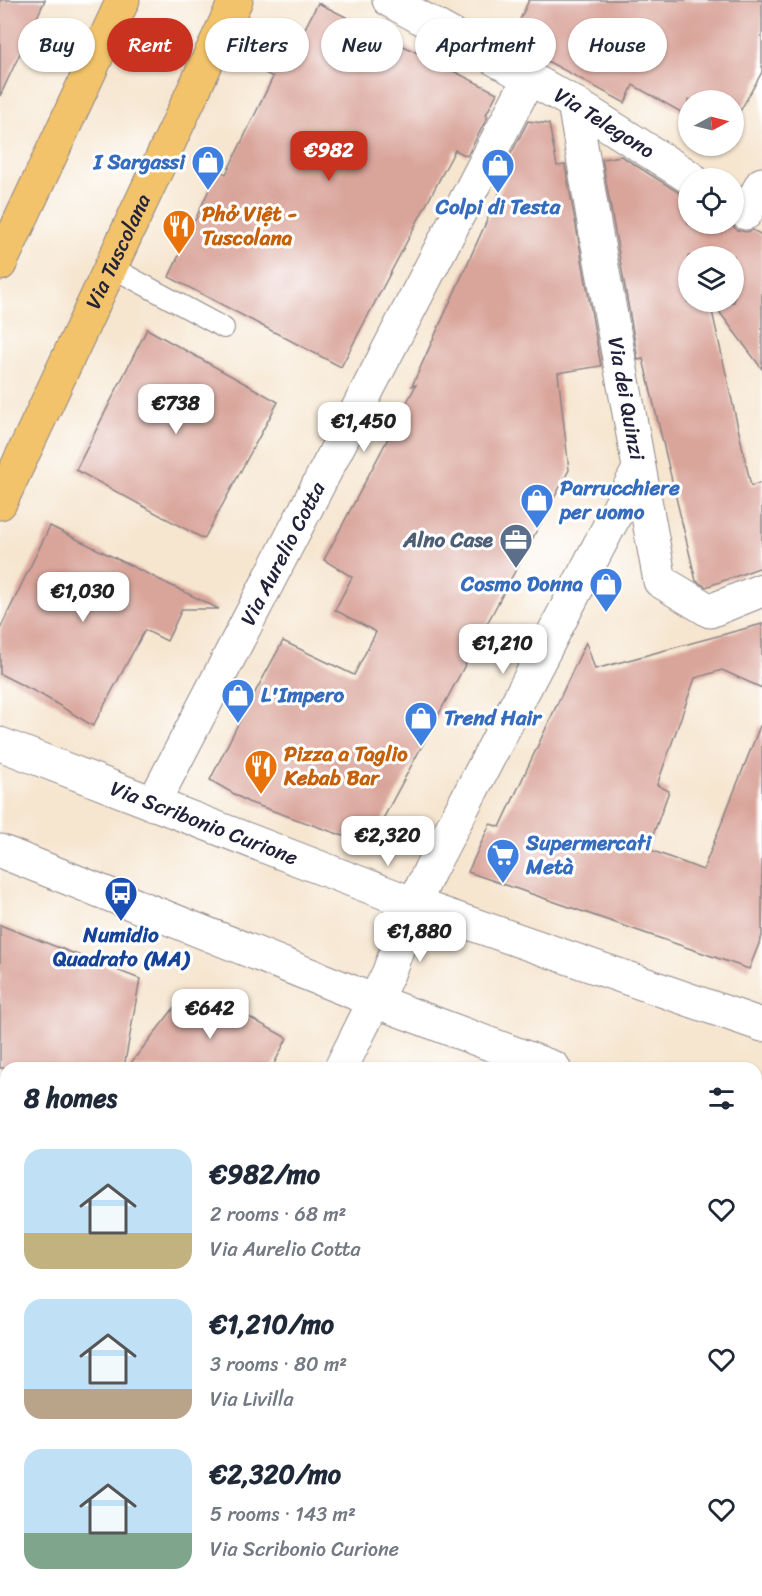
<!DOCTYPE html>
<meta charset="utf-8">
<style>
:root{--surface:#fff;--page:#f2f2f3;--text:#1f2937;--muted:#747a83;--accent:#c8321e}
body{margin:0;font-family:Sriracha,sans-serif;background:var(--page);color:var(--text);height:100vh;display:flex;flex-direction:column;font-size:22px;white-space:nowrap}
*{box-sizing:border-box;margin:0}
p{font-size:20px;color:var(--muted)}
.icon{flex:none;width:33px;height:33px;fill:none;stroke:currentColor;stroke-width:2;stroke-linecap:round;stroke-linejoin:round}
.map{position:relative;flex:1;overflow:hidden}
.side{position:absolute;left:0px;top:1062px;width:762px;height:534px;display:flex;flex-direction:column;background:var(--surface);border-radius:18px 18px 0 0;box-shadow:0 2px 4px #0004}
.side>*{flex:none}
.guide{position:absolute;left:18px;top:18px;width:726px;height:54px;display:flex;gap:12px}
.needle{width:39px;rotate:83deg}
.controls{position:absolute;left:678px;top:90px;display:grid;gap:12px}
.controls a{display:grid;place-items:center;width:66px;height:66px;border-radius:50%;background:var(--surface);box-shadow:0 2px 4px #0004;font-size:30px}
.price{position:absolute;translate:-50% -51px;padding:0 14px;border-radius:12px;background:#fff;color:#222;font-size:20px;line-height:39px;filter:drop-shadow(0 2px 3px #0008)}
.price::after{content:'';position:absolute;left:50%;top:36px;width:18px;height:14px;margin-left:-9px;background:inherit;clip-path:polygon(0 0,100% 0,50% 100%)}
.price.selected{background:var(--accent);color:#fff}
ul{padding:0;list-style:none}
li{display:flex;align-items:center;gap:18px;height:150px;padding:0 24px}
li span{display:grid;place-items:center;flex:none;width:168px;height:120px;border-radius:18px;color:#555}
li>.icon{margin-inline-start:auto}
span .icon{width:72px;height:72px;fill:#fffc;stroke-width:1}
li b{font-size:26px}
h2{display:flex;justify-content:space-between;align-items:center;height:72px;padding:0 24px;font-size:26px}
.pill{padding:0 21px;border-radius:27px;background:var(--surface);box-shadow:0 2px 4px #0004;font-size:21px;line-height:54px}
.pill.selected{background:var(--accent);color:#fff}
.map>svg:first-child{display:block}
.building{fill:#d9a49a}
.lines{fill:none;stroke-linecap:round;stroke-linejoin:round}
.street-tunnel{stroke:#ccbfb2;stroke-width:33;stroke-dasharray:33 16;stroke-linecap:butt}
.lane-casing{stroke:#8c8486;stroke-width:22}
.street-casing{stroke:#8c8486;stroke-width:35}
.primary-casing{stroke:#8c8486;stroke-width:35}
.lane{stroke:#fff;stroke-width:20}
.street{stroke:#fff;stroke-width:33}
.primary{stroke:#f2c36a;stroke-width:33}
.labels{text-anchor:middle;stroke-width:6;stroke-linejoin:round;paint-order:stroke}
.street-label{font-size:21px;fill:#22223b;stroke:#fff}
.shop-label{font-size:21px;font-weight:bold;fill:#366cbe;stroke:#fff;text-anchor:start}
.food-label{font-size:21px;font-weight:bold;fill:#c56008;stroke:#fff;text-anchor:start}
.service-label{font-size:21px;font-weight:bold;fill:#4e5e75;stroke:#fff;text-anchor:end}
.transit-label{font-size:21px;font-weight:bold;fill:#164399;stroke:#fff}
</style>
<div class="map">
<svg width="762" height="1596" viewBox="0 0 762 1596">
<rect width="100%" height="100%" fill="#fff"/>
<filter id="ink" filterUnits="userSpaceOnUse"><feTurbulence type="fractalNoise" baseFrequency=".0167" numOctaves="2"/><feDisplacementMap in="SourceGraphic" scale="12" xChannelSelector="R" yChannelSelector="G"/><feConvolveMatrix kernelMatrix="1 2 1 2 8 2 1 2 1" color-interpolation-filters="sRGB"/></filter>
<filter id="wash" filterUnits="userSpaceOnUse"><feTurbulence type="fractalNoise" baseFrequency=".008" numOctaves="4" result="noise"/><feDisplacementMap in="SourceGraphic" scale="24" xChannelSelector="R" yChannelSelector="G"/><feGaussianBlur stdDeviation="1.35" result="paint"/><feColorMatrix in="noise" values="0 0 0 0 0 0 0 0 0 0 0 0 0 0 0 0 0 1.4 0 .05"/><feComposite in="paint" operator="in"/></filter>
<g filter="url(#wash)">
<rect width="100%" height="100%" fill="#f6e6d0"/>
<g id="blocks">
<g class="building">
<path d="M 0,0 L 45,0 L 0,96 Z"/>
<path d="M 529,0 L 762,0 L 762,72 L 734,122 L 734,100 L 688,100 L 688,116 L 633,85 L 625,103 L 510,41 Z"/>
<path d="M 318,3 L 497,93 L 486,115 L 488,116 L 467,156 L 455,150 L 341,367 L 169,277 L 218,170 L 226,174 L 273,77 L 265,73 L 288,27 L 302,34 Z"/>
<path d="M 528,121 L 549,124 L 557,166 L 565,165 L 601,366 L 558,373 L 569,470 L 369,845 L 248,802 L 210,780 L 238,724 L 283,641 L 354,675 L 376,632 L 335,610 L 352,577 L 324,560 L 416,385 L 412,386 L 507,176 L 501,173 Z"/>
<path d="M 621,156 L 681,194 L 688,196 L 688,224 L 731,224 L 737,230 L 746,232 L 753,230 L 762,235 L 762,369 L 712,302 L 734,302 L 734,256 L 688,256 L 688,302 L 710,302 L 751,486 L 762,482 L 762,567 L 706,587 L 696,581 L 643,359 L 638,360 L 602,159 Z"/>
<path d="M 147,329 L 278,402 L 204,539 L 76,470 Z"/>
<path d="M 50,526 L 219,609 L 182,609 L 167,641 L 145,630 L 93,726 L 42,695 L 0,674 L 0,629 Z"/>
<path d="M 762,624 L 762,688 L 722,670 L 695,678 L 657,785 L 669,791 L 648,849 L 703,870 L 760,726 L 762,727 L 762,936 L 749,969 L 468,872 L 490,824 L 500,827 L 586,642 L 595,669 Z"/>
<path d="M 0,925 L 140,979 L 124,1068 L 0,1068 Z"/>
<path d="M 185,994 L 221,1008 L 223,1003 L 287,1038 L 272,1068 L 127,1068 Z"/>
</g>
</g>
</g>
<g filter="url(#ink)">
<use href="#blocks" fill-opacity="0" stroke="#8c8486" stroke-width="1.5"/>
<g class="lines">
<path class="street-tunnel" d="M 0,1399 L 6,1402"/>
<defs>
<path id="lane" d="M 111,267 L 224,328"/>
<g id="street">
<path id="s1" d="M 389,0 L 574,103 L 691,178"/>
<path id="s2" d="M 574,103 L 594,223 L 660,581 L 710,611 L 762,590"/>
<path d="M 746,213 L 762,184"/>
<path id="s3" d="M 0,744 L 414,904 L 762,1025"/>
<path id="s4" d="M 153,804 L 529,78"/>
<path d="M 0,851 L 375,1001 L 554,1068"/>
<path d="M 341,1068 L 388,974 L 414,904 L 430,870 L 639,469"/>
<path d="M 756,1121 L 762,1105"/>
<path d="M 756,1143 L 762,1145"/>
<path d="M 756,1442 L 762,1427"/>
<path d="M 81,1596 L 84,1590"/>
<path d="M 570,1596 L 572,1590"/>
<path d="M 695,1596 L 697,1590"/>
</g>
<g id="primary">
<path d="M 0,264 L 123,0"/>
<path id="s5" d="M 0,503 L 236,0"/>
</g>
</defs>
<use href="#lane" class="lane-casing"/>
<use href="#street" class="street-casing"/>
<use href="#primary" class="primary-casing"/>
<use href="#lane" class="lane"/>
<use href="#street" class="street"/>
<use href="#primary" class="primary"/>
</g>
</g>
<defs>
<symbol id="shop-pin" viewBox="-11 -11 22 30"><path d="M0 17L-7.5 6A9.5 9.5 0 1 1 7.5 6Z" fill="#3f7fe0" stroke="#fff"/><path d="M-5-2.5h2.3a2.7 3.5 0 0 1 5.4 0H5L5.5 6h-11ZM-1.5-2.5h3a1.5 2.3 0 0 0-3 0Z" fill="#fff"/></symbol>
<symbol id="restaurant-pin" viewBox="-11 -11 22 30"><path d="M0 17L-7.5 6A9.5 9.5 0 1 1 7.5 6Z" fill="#e8710a" stroke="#fff"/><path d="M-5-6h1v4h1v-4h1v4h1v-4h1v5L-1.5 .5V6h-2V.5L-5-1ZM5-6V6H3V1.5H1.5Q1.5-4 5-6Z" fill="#fff"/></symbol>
<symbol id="office-pin" viewBox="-11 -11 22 30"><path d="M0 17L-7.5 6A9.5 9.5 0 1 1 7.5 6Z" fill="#5c6f8a" stroke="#fff"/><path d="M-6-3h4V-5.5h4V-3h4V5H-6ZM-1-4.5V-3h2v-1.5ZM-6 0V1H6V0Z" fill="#fff"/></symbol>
<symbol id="supermarket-pin" viewBox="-11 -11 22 30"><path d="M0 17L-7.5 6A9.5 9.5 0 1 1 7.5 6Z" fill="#3f7fe0" stroke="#fff"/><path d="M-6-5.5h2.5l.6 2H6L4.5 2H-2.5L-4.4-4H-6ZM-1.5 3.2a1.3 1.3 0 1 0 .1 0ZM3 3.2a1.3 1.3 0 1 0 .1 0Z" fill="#fff"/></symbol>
<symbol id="bus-pin" viewBox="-11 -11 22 30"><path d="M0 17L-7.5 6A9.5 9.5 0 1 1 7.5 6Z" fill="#1a4fb4" stroke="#fff"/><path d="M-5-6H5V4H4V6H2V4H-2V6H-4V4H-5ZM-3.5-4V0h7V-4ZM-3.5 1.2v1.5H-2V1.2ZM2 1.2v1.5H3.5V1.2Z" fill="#fff"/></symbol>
</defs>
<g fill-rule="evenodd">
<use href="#shop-pin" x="189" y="143" width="38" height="52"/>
<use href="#shop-pin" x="479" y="146" width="38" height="52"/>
<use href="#restaurant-pin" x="160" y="207" width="38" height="52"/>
<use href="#shop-pin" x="518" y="481" width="38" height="52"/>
<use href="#office-pin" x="497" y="521" width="38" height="52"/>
<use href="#shop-pin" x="587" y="565" width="38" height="52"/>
<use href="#shop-pin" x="219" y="676" width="38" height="52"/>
<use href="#shop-pin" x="402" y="699" width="38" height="52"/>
<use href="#restaurant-pin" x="242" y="747" width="38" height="52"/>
<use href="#supermarket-pin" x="484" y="836" width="38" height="52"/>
<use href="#bus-pin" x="102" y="874" width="38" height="52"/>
</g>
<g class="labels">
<g class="street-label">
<text dy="7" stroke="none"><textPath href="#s1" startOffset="248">Via Telegono</textPath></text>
<text dy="7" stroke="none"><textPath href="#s5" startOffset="278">Via Tuscolana</textPath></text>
<text dy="7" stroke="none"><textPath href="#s2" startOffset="300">Via dei Quinzi</textPath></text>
<text dy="7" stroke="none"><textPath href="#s4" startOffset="282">Via Aurelio Cotta</textPath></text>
<text dy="7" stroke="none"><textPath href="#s3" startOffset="219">Via Scribonio Curione</textPath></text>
</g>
<g class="shop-label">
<text x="185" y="169" text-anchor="end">I Sargassi</text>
<text x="498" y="214" text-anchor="middle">Colpi di Testa</text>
<text x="560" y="495">Parrucchiere<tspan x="560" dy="24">per uomo</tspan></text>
<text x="583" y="591" text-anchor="end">Cosmo Donna</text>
<text x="261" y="702">L'Impero</text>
<text x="444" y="725">Trend Hair</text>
<text x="526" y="850">Supermercati<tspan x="526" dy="24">Metà</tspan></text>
</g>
<g class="food-label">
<text x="202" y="221">Phở Việt -<tspan x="202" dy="24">Tuscolana</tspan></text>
<text x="284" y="761">Pizza a Taglio<tspan x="284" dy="24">Kebab Bar</tspan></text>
</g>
<g class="service-label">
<text x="493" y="547">Alno Case</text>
</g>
<g class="transit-label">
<text x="121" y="942">Numidio<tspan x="121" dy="24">Quadrato (MA)</tspan></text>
</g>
</g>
</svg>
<div class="controls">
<a><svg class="needle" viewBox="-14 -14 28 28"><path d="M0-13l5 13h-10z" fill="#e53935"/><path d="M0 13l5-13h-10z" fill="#747a83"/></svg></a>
<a><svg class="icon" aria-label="locate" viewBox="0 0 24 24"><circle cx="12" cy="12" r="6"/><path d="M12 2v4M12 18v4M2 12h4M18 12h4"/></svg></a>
<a><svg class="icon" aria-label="layers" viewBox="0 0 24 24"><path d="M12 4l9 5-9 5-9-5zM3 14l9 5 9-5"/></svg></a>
</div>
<b class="price selected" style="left:329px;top:182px">€982</b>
<b class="price" style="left:176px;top:435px">€738</b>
<b class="price" style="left:364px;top:453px">€1,450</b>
<b class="price" style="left:83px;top:623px">€1,030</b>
<b class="price" style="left:503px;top:675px">€1,210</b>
<b class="price" style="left:388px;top:867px">€2,320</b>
<b class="price" style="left:420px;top:963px">€1,880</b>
<b class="price" style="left:210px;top:1040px">€642</b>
<div class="guide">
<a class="pill">Buy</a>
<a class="pill selected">Rent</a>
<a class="pill">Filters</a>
<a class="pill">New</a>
<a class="pill">Apartment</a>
<a class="pill">House</a>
</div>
<section class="side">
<h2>8 homes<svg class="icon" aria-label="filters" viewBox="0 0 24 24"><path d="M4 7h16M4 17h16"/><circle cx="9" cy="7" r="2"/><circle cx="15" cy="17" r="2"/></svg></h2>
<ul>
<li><span style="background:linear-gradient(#bfe0f5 70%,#c2b280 0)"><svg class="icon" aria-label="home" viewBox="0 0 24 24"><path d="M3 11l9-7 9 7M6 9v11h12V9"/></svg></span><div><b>€982/mo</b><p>2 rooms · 68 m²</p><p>Via Aurelio Cotta</p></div><svg class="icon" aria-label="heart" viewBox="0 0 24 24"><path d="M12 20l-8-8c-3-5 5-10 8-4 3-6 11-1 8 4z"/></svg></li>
<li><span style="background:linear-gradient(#bfe0f5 75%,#b9a48a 0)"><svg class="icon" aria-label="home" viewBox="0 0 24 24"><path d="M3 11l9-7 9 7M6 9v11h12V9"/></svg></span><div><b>€1,210/mo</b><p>3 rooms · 80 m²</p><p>Via Livilla</p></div><svg class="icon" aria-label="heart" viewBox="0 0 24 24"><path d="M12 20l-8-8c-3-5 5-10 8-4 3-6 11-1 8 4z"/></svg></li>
<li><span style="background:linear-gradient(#bfe0f5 70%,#7fa58c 0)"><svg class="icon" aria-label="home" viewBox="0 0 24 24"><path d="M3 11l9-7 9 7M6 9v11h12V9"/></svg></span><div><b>€2,320/mo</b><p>5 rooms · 143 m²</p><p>Via Scribonio Curione</p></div><svg class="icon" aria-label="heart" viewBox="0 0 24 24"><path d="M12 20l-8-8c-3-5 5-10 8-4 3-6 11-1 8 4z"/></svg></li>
</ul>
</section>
</div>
